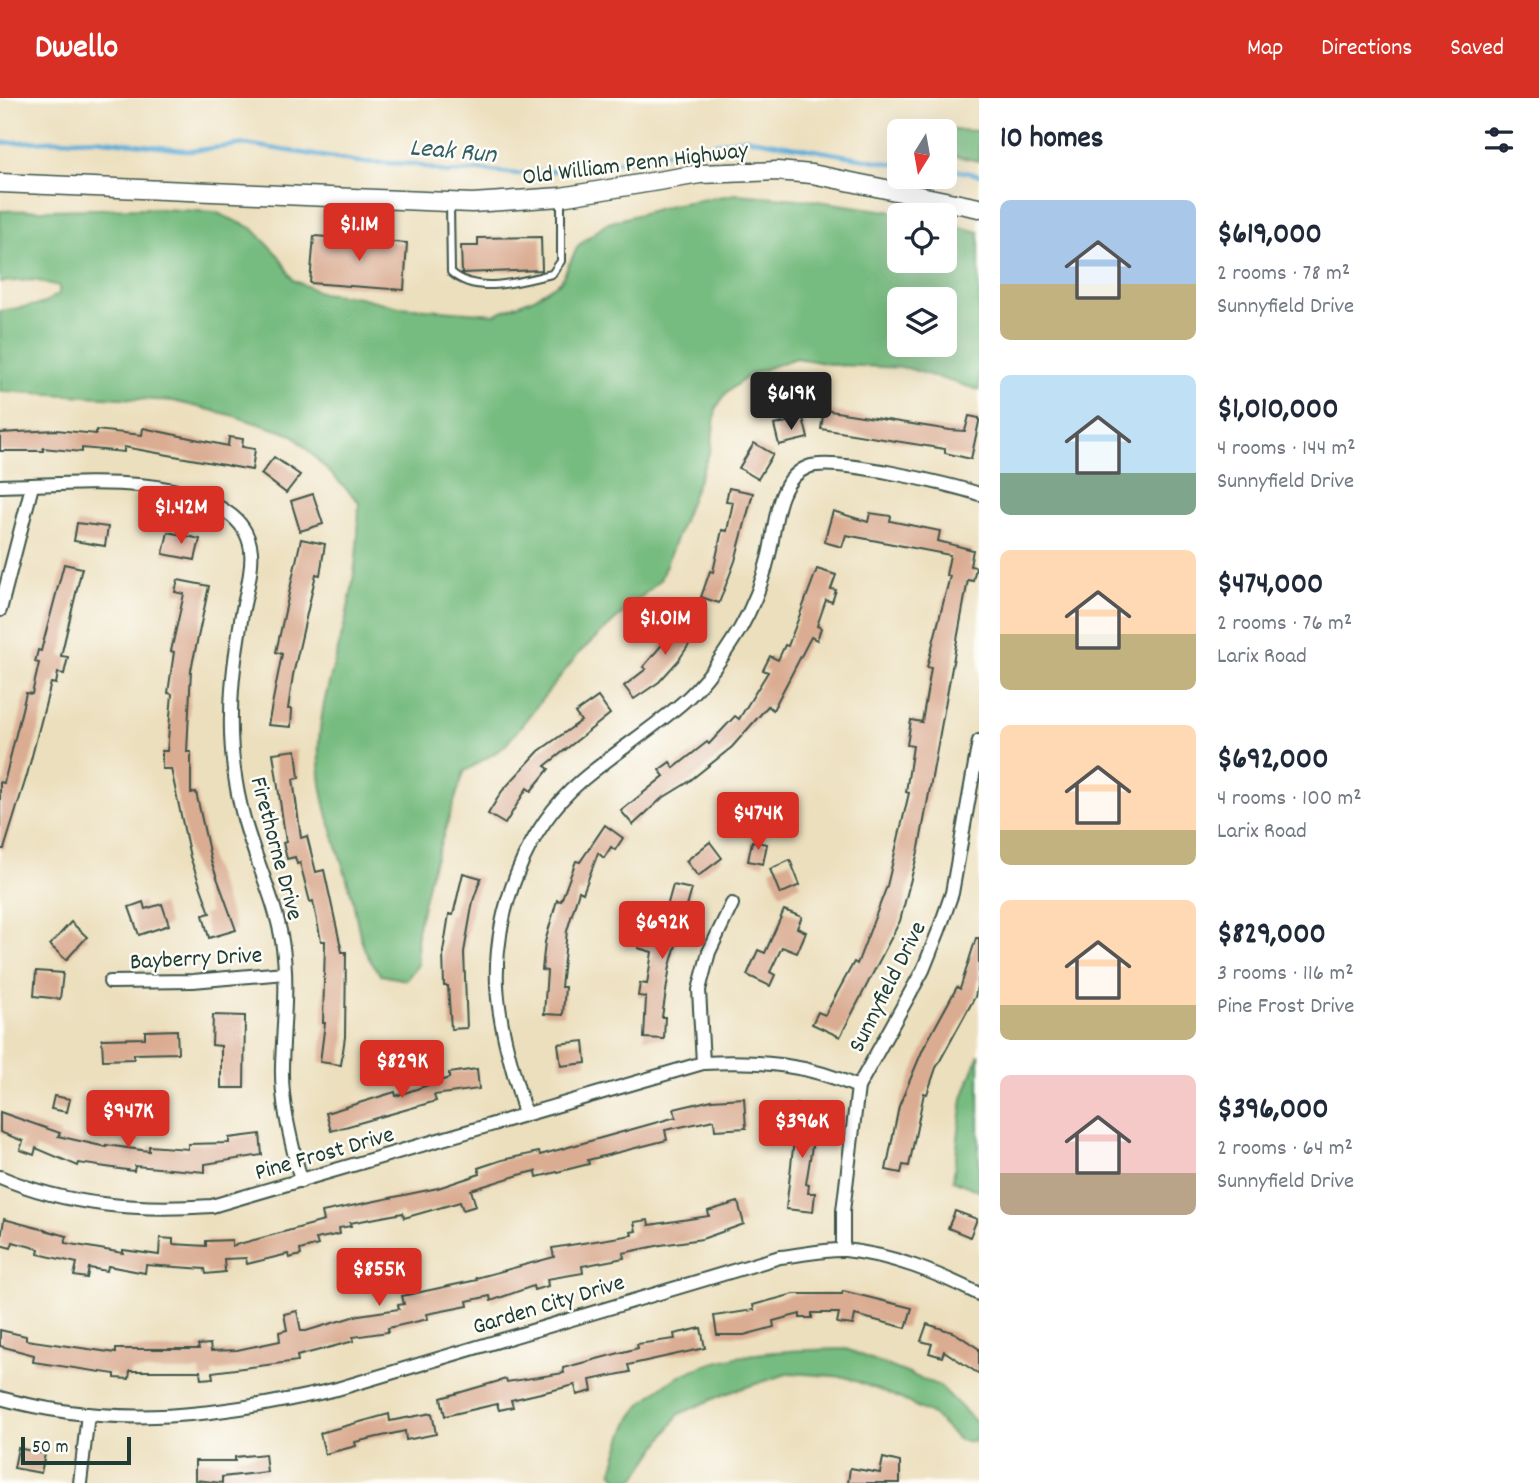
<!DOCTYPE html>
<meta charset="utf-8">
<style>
:root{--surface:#fff;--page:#f6f6f7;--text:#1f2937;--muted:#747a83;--accent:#d93025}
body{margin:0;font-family:Dekko,sans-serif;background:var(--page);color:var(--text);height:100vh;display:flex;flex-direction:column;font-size:26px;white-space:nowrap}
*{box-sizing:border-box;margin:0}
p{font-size:23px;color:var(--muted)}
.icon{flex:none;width:38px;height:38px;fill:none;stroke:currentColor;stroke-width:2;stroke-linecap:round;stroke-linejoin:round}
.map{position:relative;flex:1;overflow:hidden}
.drawer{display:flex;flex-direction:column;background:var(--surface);width:560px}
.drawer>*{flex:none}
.needle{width:46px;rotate:191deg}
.controls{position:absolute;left:887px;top:21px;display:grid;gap:14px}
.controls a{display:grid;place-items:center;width:70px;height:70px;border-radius:10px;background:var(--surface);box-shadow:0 7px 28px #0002;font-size:35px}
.scale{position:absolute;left:21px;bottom:18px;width:110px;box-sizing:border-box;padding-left:7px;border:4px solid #1f3d34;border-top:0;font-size:19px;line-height:24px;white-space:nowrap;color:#1f3d34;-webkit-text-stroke:5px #fdfcf7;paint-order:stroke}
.price{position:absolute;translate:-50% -60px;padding:0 16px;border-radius:7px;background:var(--accent);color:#fff;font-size:23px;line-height:46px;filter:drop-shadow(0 2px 4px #0008)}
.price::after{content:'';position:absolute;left:50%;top:42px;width:21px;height:16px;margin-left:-10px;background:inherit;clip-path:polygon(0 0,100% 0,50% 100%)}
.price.active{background:#222;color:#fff}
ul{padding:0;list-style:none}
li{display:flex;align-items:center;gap:21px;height:175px;padding:0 21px}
li span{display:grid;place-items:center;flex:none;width:196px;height:140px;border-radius:10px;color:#555}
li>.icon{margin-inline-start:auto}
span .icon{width:84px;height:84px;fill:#fffc;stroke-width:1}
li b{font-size:30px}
h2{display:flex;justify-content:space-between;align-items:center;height:84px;padding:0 21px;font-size:30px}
header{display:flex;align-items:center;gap:42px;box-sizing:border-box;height:98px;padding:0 35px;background:var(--accent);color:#fff}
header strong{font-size:33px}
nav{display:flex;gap:38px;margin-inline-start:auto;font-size:24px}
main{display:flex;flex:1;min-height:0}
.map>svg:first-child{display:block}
.forest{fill:#76bb7f;stroke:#4a7c5a;stroke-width:2;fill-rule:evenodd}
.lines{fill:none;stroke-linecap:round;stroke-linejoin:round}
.stream{stroke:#5babd5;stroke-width:4.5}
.building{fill:#daac92}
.lane-casing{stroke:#3e5549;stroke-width:10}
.street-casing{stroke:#3e5549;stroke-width:16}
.secondary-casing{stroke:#3e5549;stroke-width:21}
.lane{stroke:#fff;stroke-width:6}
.street{stroke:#fff;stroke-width:12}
.secondary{stroke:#fff;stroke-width:18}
.labels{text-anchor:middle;stroke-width:5;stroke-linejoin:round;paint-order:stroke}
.street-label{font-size:24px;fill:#1f3d34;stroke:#fdfcf7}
.water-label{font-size:26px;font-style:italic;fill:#315e64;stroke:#fdfcf7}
</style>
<header>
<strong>Dwello</strong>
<nav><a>Map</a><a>Directions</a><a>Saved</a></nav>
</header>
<main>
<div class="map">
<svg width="979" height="1385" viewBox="0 0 979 1385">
<rect width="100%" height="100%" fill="#fdfcf7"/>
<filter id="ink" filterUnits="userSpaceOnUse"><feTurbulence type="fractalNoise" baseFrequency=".0143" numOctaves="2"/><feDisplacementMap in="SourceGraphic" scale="14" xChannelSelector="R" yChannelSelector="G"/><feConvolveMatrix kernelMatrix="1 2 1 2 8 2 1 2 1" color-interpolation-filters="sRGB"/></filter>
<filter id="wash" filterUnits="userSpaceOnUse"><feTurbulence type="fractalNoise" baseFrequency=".00686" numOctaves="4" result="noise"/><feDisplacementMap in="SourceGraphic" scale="28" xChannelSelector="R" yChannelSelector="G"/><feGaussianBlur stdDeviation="1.57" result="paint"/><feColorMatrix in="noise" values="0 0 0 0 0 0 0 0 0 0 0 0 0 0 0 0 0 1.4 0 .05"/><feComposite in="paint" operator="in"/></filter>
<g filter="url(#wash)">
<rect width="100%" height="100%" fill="#ecdfbd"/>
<g class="forest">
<path d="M 892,30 L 979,33 L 979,63 L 945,56 L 945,33 L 900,33 L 899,44 L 895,42 Z"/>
<path d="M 736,96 L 810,102 L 916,117 L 900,117 L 900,163 L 945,163 L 945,125 L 979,134 L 979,292 L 907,270 L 836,267 L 796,260 L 751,276 L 727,294 L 716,310 L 711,350 L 660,482 L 579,555 L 504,649 L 464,674 L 429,781 L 417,833 L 418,867 L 406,882 L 381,877 C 358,850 360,832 352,799 C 341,755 321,712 319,665 C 316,614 335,569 346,520 C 355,481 359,443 359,404 L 293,337 L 231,317 L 173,303 L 0,293 L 0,213 L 42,206 L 59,196 L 59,188 L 34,182 L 0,184 L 0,113 L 144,110 L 215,114 L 252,130 L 279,158 L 293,182 L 321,195 L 359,199 L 399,209 L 495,216 L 534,200 L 561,183 L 578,148 L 605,126 L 671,107 ZM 945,201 L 945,247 L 900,247 L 900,201 Z"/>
<path d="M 979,956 L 979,1093 L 953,1082 L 963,1000 Z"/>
<path d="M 846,1251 L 940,1288 L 979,1327 L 975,1344 L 959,1342 L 933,1317 L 897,1299 L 845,1279 L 790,1275 L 725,1296 L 679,1316 L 635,1381 L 619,1383 L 612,1373 C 618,1355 624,1327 636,1313 C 686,1252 775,1253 846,1251 Z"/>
</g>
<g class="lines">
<g class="stream">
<path d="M 0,45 L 96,41 L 191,53 L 245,46 L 359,64 L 414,66 L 448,75 L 483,72 L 518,76 L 583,70 L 745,40 L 900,67"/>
<path d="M 945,70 L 979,77"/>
</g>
</g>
<g id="blocks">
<g class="building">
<path d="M 314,138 L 407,145 L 404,192 L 310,185 Z"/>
<path d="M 541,139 L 542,172 L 462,175 L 461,148 L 478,148 L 478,140 Z"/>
<path d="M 824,312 L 950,332 L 965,333 L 969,318 L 979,320 L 979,324 L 971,361 L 945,355 L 945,351 L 821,331 Z"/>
<path d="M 803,320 L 808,340 L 779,347 L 774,327 Z"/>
<path d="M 143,330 L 228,348 L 229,339 L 243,341 L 242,349 L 255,351 L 252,372 L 124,349 L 124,354 L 82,350 L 82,354 L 43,350 L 43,353 L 0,353 L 0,335 L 56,332 L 96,336 L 96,332 L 142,337 Z"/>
<path d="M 754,345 L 773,356 L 758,381 L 739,370 Z"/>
<path d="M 274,359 L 300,377 L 286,395 L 261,376 Z"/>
<path d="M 729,390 L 753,395 L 735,463 L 719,505 L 701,499 L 710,473 L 713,474 L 722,432 L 727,433 L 733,404 L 726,403 Z"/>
<path d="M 313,396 L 323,426 L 300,433 L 291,403 Z"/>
<path d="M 833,413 L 868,424 L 870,415 L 891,418 L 890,423 L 940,433 L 938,443 L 973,452 L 970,468 L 976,469 L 973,483 L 968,482 L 919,750 L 900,823 L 840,939 L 812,926 L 818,914 L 825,917 L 854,864 L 857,866 L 887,788 L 909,695 L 906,694 L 913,648 L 907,647 L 911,622 L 922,624 L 931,570 L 927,569 L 950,478 L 946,477 L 950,457 L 846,437 L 842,449 L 824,444 Z"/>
<path d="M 77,425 L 108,429 L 105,448 L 74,443 Z"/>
<path d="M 168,434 L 200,441 L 195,462 L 163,456 Z"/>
<path d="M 301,441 L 325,446 L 320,477 L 316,476 L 293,577 L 288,611 L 292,611 L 291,629 L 268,627 L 282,556 L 276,554 Z"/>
<path d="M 64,466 L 82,470 L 61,558 L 68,559 L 64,576 L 58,575 L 56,586 L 51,585 L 27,677 L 4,751 L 0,751 L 0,684 L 4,685 L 26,595 L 32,596 L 39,565 L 35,564 L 38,552 L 41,553 Z"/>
<path d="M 817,471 L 836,477 L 831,491 L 836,492 L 832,504 L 826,502 L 817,528 L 821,530 L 817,542 L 811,539 L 773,612 L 768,608 L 732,649 L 687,685 L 661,701 L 633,727 L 621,713 L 664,678 L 659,672 L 670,664 L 674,670 L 707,644 L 709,646 L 735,618 L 739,621 L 768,574 L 763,572 L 770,558 L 778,562 L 785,547 L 788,548 Z"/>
<path d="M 178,482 L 209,488 L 191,572 L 187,654 L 191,654 L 191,695 L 196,694 L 211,763 L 236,832 L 209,840 L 203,817 L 210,815 L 190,759 L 171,671 L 162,671 L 162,653 L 167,653 L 172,596 L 168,595 L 174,554 L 171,553 L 184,496 L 175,494 Z"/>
<path d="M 688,516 L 703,526 L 678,563 L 659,584 L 634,601 L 624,588 L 646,571 L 643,569 Z"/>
<path d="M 598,599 L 610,616 L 545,668 L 549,671 L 531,693 L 527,690 L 505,726 L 488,716 L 502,693 L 539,653 L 581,623 L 575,615 Z"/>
<path d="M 296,652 L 299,680 L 293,681 L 301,740 L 307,738 L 316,774 L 324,772 L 342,854 L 346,854 L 345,939 L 341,967 L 320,964 L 325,925 L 323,925 L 325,843 L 321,843 L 313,803 L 310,804 L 300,765 L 297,766 L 295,759 L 287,761 L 283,745 L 286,744 L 273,655 Z"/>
<path d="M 605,727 L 623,740 L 615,752 L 611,749 L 604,760 L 598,755 L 583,795 L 579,793 L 567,833 L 561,889 L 565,889 L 563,917 L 544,916 L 547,873 L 542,872 L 545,844 L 557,802 L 561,803 L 576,763 L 580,764 Z"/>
<path d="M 752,743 L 767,746 L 763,766 L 748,763 Z"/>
<path d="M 710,744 L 722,760 L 698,778 L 686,763 Z"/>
<path d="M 790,762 L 800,787 L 780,796 L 770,771 Z"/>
<path d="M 463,775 L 481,780 L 473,803 L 464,854 L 467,930 L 451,931 L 448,888 L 444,888 L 443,854 L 449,816 L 453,817 Z"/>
<path d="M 673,787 L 692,791 L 670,868 L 662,919 L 665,919 L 664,941 L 644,940 L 646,899 L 638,898 L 640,885 L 647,886 L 652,854 L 638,850 L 644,833 L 659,838 Z"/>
<path d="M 143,804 L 145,811 L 162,806 L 169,827 L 139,837 L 129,809 Z"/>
<path d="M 784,812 L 802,819 L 797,830 L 806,834 L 797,855 L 782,849 L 770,874 L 775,877 L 770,888 L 747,877 L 758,852 L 765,855 Z"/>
<path d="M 71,824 L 87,839 L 66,862 L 50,847 Z"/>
<path d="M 976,840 L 979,840 L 979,878 L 975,899 L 936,970 L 927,996 L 924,995 L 909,1068 L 903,1067 L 901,1075 L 886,1072 L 899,1008 L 923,951 L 957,889 L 960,891 Z"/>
<path d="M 36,873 L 63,875 L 60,901 L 34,898 Z"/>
<path d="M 213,917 L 245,918 L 244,990 L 221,990 L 221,948 L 212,947 Z"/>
<path d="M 177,932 L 178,955 L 134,956 L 134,961 L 103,962 L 102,941 L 145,940 L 145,933 Z"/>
<path d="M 584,943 L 586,965 L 561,968 L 558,946 Z"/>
<path d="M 477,971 L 479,991 L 434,997 L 436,1003 L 331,1033 L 326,1015 L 395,994 L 396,998 L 449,980 L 449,975 Z"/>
<path d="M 54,998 L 70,1001 L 67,1014 L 51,1011 Z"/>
<path d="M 744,1000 L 746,1030 L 715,1032 L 714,1022 L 665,1032 L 667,1042 L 588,1062 L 589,1066 L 537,1079 L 536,1073 L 519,1077 L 471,1092 L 476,1108 L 463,1112 L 460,1104 L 404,1120 L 403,1115 L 350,1125 L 351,1128 L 339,1130 L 340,1136 L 316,1141 L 318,1147 L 300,1152 L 301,1157 L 289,1160 L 288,1156 L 247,1166 L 246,1160 L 224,1161 L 225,1174 L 206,1176 L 205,1171 L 146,1167 L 145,1175 L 108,1168 L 107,1173 L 89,1170 L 87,1180 L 74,1178 L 77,1165 L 38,1156 L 39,1151 L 13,1144 L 11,1150 L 0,1147 L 4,1121 L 67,1138 L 65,1145 L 123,1155 L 123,1152 L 159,1157 L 160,1140 L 173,1141 L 173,1146 L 206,1148 L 206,1143 L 232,1142 L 232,1148 L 324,1123 L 322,1114 L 438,1090 L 480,1076 L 478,1070 L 502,1062 L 539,1054 L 540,1057 L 676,1019 L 674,1011 L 712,1002 Z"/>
<path d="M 797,1006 L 818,1011 L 806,1086 L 809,1087 L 808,1095 L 815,1095 L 813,1114 L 786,1111 L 795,1033 L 792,1032 Z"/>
<path d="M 0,1014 L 60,1035 L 58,1038 L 106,1049 L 106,1047 L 149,1053 L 149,1048 L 188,1051 L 188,1046 L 229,1045 L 229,1040 L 260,1036 L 262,1057 L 205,1066 L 205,1074 L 135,1068 L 134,1073 L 79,1065 L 78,1068 L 36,1050 L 34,1057 L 20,1052 L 23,1043 L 0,1034 Z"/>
<path d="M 738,1104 L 744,1126 L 702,1141 L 661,1147 L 623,1155 L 624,1160 L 582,1168 L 583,1175 L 547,1181 L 548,1188 L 534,1192 L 533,1188 L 491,1203 L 490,1198 L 467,1203 L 468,1208 L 427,1216 L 428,1221 L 388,1230 L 388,1234 L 353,1239 L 354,1243 L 297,1258 L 298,1263 L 212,1274 L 213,1280 L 201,1281 L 200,1273 L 130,1273 L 129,1281 L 115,1280 L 115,1276 L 33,1264 L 34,1257 L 0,1248 L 0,1232 L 26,1238 L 26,1242 L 116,1255 L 116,1251 L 199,1251 L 198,1247 L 210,1246 L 211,1253 L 237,1252 L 280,1243 L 279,1234 L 287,1232 L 284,1216 L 297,1213 L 301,1233 L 306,1233 L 359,1217 L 399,1211 L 398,1207 L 404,1206 L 402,1198 L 477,1182 L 476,1180 L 554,1159 L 552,1150 L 632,1137 L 631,1134 L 636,1133 L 634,1124 L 648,1122 L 649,1127 L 709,1118 L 708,1113 Z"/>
<path d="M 955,1113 L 977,1121 L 970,1139 L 948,1130 Z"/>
<path d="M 843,1193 L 912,1210 L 906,1230 L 855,1217 L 853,1227 L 837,1225 L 839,1215 L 812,1215 L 812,1220 L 800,1220 L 800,1216 L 773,1223 L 774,1229 L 744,1237 L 717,1237 L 714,1218 L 754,1212 L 753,1207 L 794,1196 L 842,1196 Z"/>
<path d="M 927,1226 L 955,1235 L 979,1251 L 979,1276 L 944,1253 L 942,1259 L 929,1255 L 932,1246 L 921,1243 Z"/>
<path d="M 701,1230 L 705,1250 L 628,1267 L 630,1274 L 590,1282 L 592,1293 L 577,1297 L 575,1287 L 511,1302 L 513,1309 L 499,1312 L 497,1306 L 445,1318 L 441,1300 L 506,1281 L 507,1284 L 564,1275 L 563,1270 L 638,1250 L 637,1246 L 675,1241 L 674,1236 Z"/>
<path d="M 432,1315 L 436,1336 L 406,1342 L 405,1333 L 355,1344 L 356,1348 L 325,1356 L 320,1335 L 389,1316 L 390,1323 Z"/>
<path d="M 18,1350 L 45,1356 L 41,1375 L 14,1370 Z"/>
<path d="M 265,1356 L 267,1374 L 222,1379 L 222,1385 L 195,1382 L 195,1363 L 235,1363 L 235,1359 Z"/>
<path d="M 883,1360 L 900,1364 L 900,1385 L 848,1385 L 850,1370 L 880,1375 Z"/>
</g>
</g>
</g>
<g filter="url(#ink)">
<use href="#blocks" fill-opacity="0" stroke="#3e5549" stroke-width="2"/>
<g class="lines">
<defs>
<path id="lane" d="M 450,106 L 451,174 C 477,198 520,183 552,176 L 561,163 L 561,101"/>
<g id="street">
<path d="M 0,388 C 68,387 176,373 232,418 C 266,446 246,487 241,522 C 236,553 231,585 231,617 C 230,650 235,689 244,721 C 255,762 275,801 282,843 C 289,885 283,927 282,969 C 281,1008 292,1046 301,1083"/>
<path d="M 0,512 L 32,388"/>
<path d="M 110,884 L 193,883 L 285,875"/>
<path d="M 703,965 L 699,892 L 709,854 L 732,806"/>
<path d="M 525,1016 C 514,975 499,931 497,887 C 494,815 525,731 581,683 C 613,656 649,633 681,606 C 705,586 724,557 740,531 C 753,508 763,483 769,457 C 776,429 775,382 808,369 C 833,359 951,386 979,396"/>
<path d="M 0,1079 C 68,1108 139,1113 212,1108 L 703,965 C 759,962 807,966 858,989"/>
<path d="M 843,1152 L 843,1113 L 858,989 L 923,872 L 939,832 L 952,795 L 979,643"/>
<path d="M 0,1300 C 115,1332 223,1318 337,1291 L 780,1159 C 801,1157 824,1151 845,1152 C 893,1157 937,1175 979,1196"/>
<path d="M 80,1385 L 88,1316"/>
</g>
<path id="secondary" d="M 0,85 L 472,105 L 561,99 L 700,76 L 777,73 L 812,76 L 979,110"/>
</defs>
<use href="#lane" class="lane-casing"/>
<use href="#street" class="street-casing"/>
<use href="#secondary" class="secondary-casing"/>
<use href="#lane" class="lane"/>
<use href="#street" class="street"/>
<use href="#secondary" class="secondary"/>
</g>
</g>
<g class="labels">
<g class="street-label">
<text transform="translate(635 64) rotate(-7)" y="8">Old William Penn Highway</text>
<text transform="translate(278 750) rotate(75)" y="8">Firethorne Drive</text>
<text transform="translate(196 859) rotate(-3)" y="8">Bayberry Drive</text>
<text transform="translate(886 888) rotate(-63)" y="8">Sunnyfield Drive</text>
<text transform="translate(324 1054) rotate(-16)" y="8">Pine Frost Drive</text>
<text transform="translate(548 1205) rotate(-17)" y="8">Garden City Drive</text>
</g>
<g class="water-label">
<text transform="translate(453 51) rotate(5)" y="9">Leak Run</text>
</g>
</g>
</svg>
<div class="controls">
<a><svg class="needle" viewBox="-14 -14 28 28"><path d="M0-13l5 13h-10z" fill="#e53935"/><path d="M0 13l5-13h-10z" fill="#747a83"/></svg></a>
<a><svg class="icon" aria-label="locate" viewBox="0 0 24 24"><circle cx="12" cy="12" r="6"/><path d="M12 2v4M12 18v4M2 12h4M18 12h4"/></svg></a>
<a><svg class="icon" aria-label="layers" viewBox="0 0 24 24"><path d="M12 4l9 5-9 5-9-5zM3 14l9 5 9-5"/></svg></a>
</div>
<div class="scale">50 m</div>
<b class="price" style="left:359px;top:165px">$1.1M</b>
<b class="price active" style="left:791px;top:334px">$619K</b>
<b class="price" style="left:181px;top:448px">$1.42M</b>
<b class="price" style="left:665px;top:559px">$1.01M</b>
<b class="price" style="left:758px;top:754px">$474K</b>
<b class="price" style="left:662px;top:863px">$692K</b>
<b class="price" style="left:402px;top:1002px">$829K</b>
<b class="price" style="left:128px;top:1052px">$947K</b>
<b class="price" style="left:802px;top:1062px">$396K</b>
<b class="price" style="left:379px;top:1210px">$855K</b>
</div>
<section class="drawer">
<h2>10 homes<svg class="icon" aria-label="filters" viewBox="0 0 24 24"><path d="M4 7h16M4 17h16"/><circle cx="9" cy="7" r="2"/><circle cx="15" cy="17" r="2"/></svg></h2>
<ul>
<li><span style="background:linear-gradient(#a9c7e8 60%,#c2b280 0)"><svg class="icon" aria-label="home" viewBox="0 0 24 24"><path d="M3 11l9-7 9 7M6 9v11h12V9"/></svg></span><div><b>$619,000</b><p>2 rooms · 78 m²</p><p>Sunnyfield Drive</p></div></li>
<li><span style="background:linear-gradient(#bfe0f5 70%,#7fa58c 0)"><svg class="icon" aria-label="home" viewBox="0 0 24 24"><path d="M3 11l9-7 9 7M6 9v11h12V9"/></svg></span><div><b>$1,010,000</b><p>4 rooms · 144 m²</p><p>Sunnyfield Drive</p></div></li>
<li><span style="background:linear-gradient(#ffd9b3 60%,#c2b280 0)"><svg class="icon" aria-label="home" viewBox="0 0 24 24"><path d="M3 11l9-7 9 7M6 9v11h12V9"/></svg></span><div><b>$474,000</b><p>2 rooms · 76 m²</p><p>Larix Road</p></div></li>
<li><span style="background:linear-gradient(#ffd9b3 75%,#c2b280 0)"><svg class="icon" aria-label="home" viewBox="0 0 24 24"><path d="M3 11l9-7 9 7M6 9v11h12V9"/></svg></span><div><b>$692,000</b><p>4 rooms · 100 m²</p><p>Larix Road</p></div></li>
<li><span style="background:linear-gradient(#ffd9b3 75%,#c2b280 0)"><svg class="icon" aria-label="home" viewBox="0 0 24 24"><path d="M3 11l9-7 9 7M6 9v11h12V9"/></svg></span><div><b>$829,000</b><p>3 rooms · 116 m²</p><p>Pine Frost Drive</p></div></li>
<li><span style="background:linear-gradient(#f6c9c9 70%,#b9a48a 0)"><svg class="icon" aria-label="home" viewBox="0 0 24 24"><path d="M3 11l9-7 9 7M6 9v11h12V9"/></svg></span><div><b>$396,000</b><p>2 rooms · 64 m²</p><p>Sunnyfield Drive</p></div></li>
</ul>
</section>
</main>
